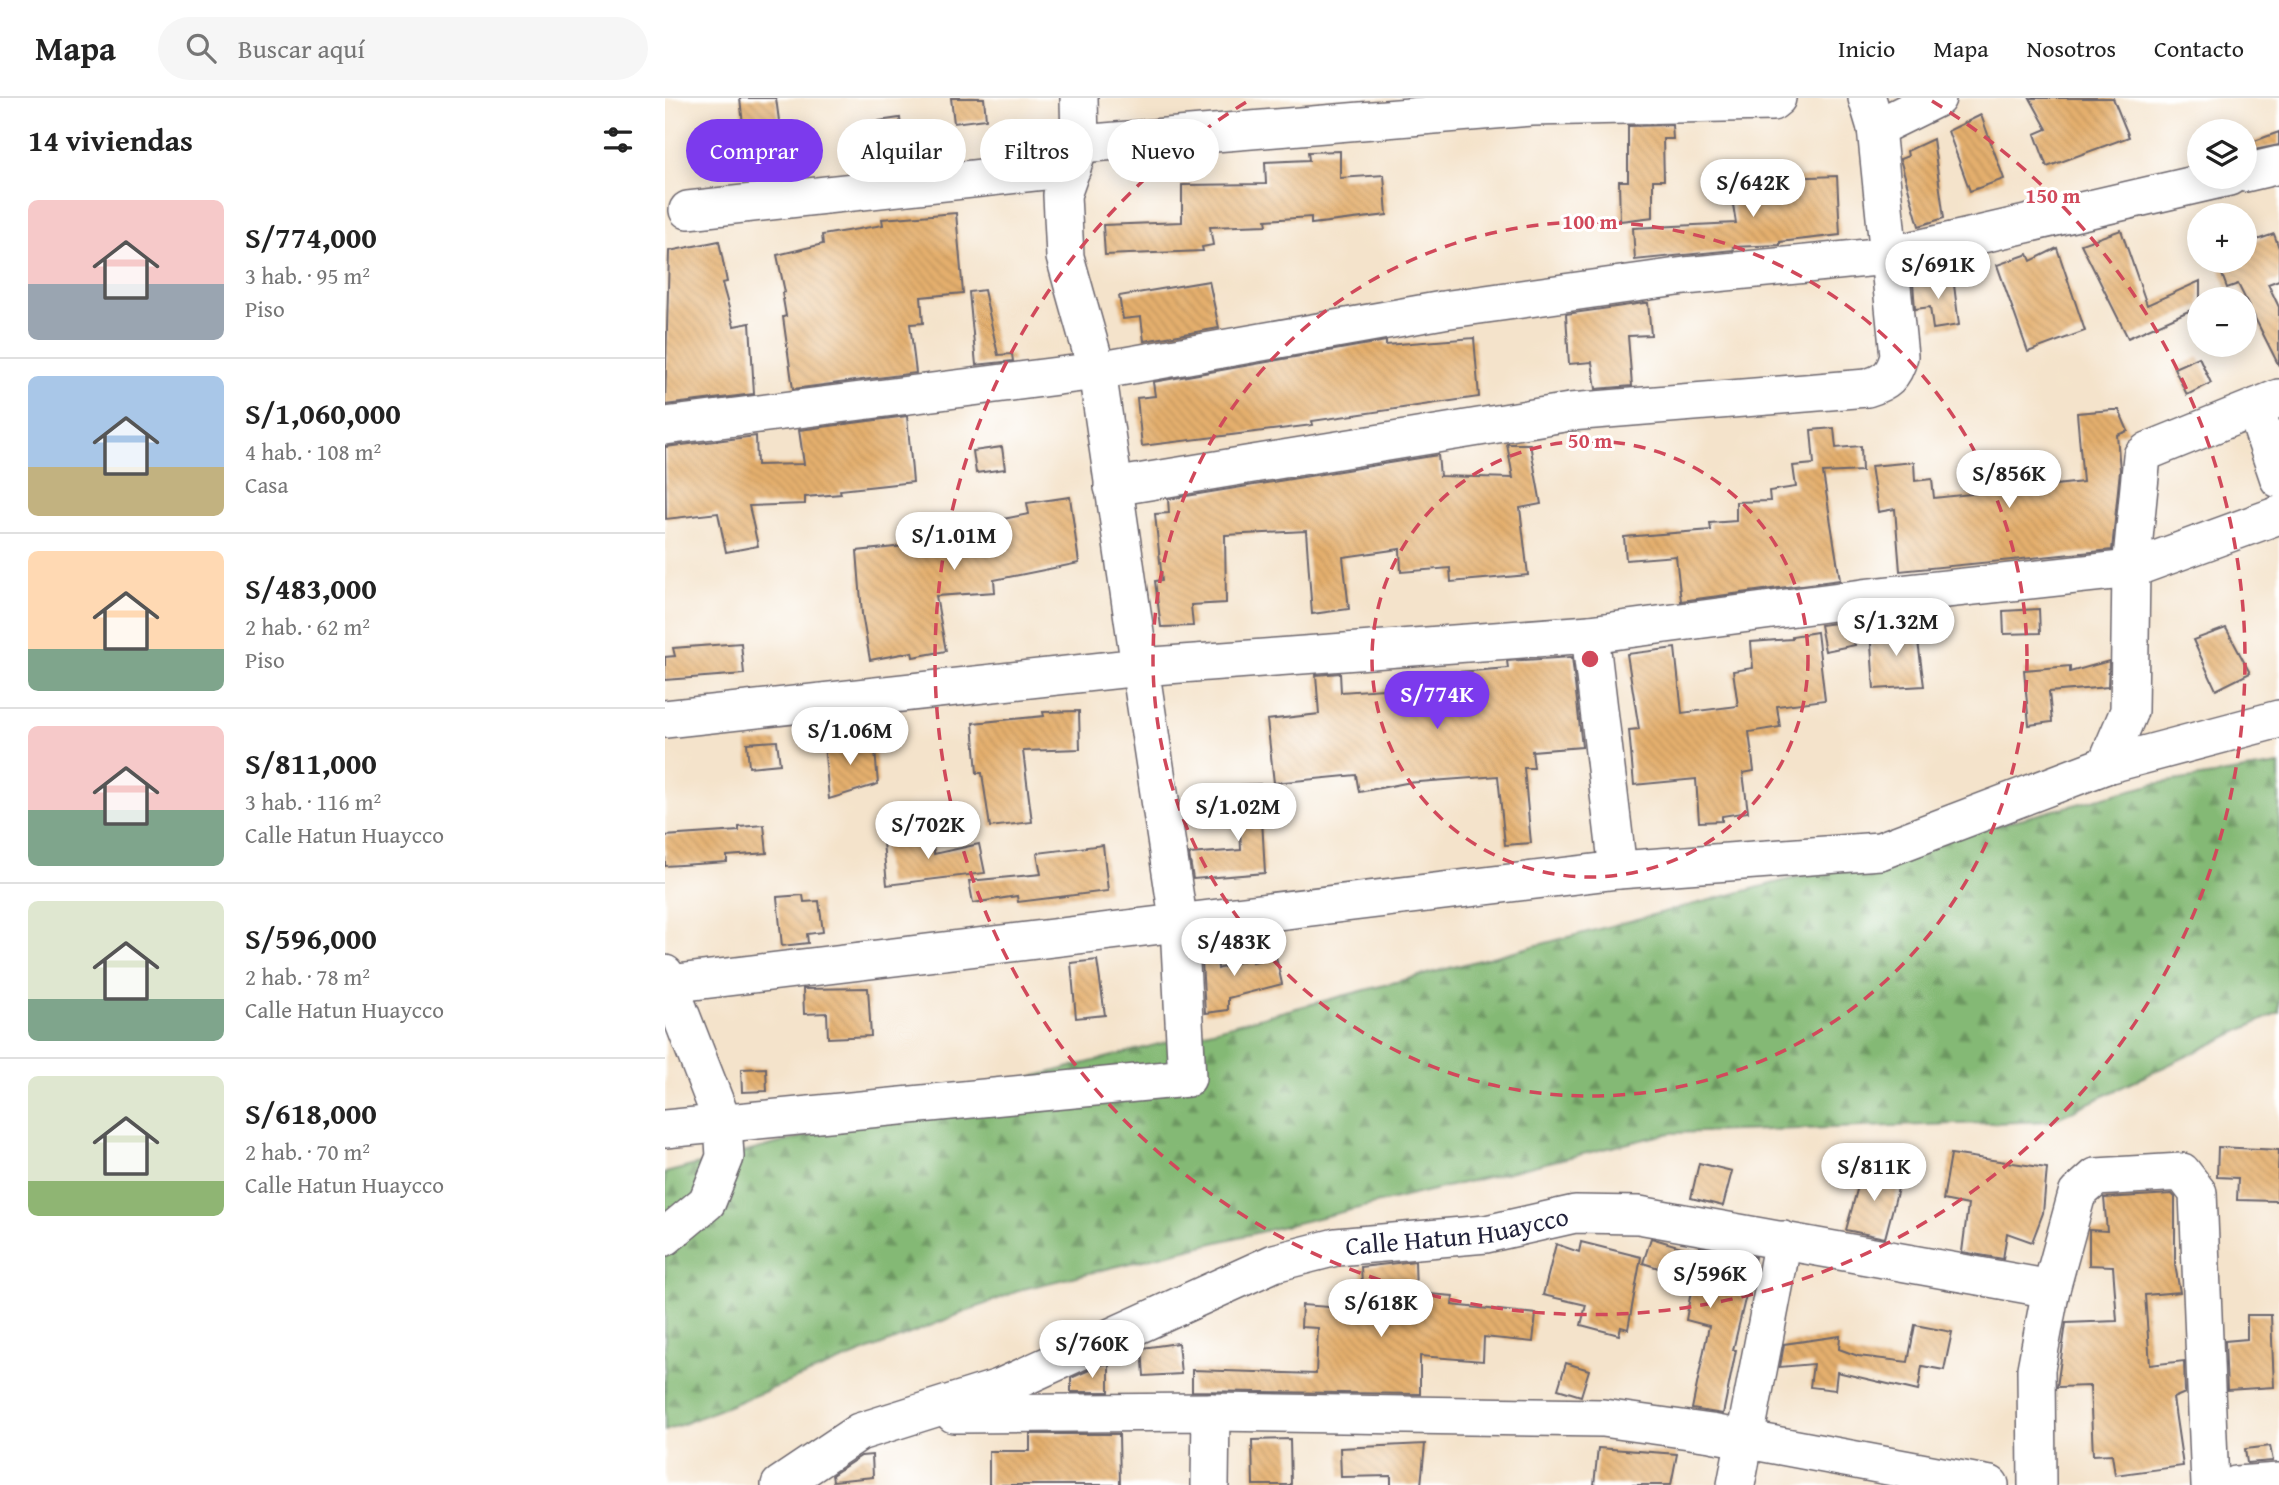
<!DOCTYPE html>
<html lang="es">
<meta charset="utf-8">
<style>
:root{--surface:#fff;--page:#f6f6f6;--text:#222;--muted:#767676;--line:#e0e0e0;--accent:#7c3aed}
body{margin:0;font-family:"Gentium Book Plus",serif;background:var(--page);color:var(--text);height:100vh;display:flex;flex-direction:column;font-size:26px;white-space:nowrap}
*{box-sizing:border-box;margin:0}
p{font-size:23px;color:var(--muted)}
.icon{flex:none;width:38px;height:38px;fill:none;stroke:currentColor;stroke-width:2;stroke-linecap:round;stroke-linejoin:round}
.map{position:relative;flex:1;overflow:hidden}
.drawer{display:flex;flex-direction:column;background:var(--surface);width:665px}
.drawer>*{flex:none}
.top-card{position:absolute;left:21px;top:21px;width:665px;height:63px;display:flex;gap:14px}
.tools{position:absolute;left:1522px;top:21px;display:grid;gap:14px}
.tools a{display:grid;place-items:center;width:70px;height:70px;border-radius:50%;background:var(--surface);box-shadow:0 4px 18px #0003;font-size:35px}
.price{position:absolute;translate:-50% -60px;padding:0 16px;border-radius:24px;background:#fff;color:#222;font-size:23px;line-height:46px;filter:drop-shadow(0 2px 4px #0008)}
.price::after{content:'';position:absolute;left:50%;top:42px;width:21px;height:16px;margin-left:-10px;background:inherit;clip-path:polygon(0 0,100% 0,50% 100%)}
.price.active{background:var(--accent);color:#fff}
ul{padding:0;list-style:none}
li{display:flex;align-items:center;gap:21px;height:175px;padding:0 28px}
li+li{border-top:2px solid var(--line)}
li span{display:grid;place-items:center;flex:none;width:196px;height:140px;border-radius:10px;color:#555}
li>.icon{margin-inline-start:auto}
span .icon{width:84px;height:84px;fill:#fffc;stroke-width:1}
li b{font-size:30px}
h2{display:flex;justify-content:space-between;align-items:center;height:84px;padding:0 28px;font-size:30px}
.pill{padding:0 24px;border-radius:32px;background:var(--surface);box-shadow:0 4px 18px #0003;font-size:24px;line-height:63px}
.pill.active{background:var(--accent);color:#fff}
header{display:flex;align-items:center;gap:42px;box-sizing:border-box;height:98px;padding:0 35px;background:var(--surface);border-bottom:2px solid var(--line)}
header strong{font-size:33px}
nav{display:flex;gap:38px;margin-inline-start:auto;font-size:24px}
.search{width:490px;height:63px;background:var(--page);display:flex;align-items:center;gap:18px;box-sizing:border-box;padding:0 24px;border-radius:38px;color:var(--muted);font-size:26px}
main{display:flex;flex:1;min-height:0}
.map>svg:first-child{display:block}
.forest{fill:url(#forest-firs);stroke:#536e58;stroke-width:2}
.building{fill:url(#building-back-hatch)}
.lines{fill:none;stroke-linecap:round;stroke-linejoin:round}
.minor-casing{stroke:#6c666d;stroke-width:40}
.minor{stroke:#fff;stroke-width:37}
.ring{fill:none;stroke:#d1495b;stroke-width:3.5;stroke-dasharray:12 9}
.labels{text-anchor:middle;stroke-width:6;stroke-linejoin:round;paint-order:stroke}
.street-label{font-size:26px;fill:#22223b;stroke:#fff}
.centre{fill:#d1495b;stroke:#fff;stroke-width:3.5}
.ring-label{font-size:21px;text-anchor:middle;font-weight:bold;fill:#d1495b;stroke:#fff;stroke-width:6;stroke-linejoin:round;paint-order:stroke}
</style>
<header>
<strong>Mapa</strong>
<div class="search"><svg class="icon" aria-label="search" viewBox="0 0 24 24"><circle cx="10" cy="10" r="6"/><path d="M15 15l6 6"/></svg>Buscar aquí</div>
<nav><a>Inicio</a><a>Mapa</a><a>Nosotros</a><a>Contacto</a></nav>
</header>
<main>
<section class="drawer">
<h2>14 viviendas<svg class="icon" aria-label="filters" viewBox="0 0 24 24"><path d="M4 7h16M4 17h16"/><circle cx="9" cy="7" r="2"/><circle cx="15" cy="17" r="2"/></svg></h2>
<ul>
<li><span style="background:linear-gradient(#f6c9c9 60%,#9aa5b1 0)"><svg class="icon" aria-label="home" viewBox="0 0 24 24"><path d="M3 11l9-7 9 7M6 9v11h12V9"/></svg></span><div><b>S/774,000</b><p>3 hab. · 95 m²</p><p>Piso</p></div></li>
<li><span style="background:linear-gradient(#a9c7e8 65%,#c2b280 0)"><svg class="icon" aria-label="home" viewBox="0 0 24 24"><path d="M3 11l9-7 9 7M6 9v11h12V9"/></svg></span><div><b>S/1,060,000</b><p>4 hab. · 108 m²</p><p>Casa</p></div></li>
<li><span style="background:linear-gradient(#ffd9b3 70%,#7fa58c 0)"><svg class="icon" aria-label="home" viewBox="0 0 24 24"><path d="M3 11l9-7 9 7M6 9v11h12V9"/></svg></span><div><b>S/483,000</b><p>2 hab. · 62 m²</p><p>Piso</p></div></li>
<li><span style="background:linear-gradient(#f6c9c9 60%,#7fa58c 0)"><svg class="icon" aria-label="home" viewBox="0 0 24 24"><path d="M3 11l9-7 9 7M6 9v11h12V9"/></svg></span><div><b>S/811,000</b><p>3 hab. · 116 m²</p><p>Calle Hatun Huaycco</p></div></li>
<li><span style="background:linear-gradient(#dfe7d0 70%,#7fa58c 0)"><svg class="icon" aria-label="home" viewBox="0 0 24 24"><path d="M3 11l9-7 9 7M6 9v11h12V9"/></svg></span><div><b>S/596,000</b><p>2 hab. · 78 m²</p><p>Calle Hatun Huaycco</p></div></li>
<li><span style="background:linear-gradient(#dfe7d0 75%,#8fb573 0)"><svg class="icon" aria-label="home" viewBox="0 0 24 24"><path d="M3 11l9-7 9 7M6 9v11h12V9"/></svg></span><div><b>S/618,000</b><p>2 hab. · 70 m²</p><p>Calle Hatun Huaycco</p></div></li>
</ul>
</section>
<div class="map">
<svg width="1614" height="1387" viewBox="0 0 1614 1387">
<defs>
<pattern id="forest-firs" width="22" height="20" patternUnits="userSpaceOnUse" patternTransform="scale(1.75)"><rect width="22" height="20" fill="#84b975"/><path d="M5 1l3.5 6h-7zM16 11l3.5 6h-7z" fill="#6c9661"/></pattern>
<pattern id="building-back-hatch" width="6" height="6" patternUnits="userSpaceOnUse" patternTransform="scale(1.75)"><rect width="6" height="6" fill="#e4af6d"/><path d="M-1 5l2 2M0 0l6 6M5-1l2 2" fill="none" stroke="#c3965f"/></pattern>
</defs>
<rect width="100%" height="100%" fill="#fff"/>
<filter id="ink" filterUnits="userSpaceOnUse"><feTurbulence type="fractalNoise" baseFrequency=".0143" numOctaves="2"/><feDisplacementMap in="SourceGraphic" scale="14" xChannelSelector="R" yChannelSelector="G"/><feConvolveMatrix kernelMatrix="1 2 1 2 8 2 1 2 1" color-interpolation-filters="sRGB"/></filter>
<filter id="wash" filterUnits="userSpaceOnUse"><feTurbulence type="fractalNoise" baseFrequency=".00686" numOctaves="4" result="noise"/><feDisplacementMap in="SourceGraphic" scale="28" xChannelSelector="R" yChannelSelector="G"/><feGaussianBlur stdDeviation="1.57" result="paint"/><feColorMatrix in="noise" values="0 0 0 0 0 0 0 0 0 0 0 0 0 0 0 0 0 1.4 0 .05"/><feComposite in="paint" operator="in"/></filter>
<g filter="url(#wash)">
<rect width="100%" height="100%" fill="#f4e3cb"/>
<path class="forest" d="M 1614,667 L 1614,914 L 1386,1023 L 1005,1035 L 358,1191 L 0,1333 L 0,1075 L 1489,686 Z"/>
<g id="blocks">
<g class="building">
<path d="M 75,0 L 111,0 L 118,53 L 35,64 L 32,40 L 79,35 Z"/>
<path d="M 286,0 L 319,0 L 321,21 L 289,25 Z"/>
<path d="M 1365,0 L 1448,0 L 1464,39 L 1382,69 L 1370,36 L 1382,31 Z"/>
<path d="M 1316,17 L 1339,81 L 1305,93 L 1283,33 Z"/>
<path d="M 235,20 L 239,57 L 217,59 L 213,23 Z"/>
<path d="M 1007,27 L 1008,41 L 998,41 L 999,82 L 988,82 L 988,119 L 955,123 L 954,83 L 963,83 L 963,28 Z"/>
<path d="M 1614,34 L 1614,47 L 1584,53 L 1584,45 Z"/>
<path d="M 1268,41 L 1279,120 L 1254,128 L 1235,61 L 1243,58 L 1242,53 Z"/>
<path d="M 675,53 L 675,80 L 719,77 L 722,117 L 646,126 L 646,119 L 601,122 L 602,127 L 545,129 L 548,147 L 537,149 L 538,153 L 440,157 L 438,127 L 517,124 L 517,87 L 601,86 L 600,64 L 644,62 L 643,54 Z"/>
<path d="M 1172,78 L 1175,137 L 1115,144 L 1115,147 L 1068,149 L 1069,152 L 970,162 L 968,130 L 1071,125 L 1064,82 Z"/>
<path d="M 291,115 L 298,195 L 256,199 L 258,225 L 245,226 L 251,275 L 128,291 L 118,219 L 121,218 L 117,195 L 120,194 L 112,157 L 158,146 L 157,137 L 218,127 L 217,121 Z"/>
<path d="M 1456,132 L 1482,207 L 1535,183 L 1535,208 L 1463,240 L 1416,146 Z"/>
<path d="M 1609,136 L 1614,150 L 1614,182 L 1603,186 L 1614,209 L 1614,268 L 1573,186 L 1562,190 L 1552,163 L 1580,163 L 1580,146 Z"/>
<path d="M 54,143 L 62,184 L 57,185 L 69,228 L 85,225 L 89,296 L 0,307 L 4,153 Z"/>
<path d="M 1392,150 L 1420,233 L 1363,254 L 1332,167 L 1363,156 L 1366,163 Z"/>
<path d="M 1288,179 L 1294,227 L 1268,231 L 1265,209 L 1250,211 L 1248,185 Z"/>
<path d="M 544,183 L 554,230 L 479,243 L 476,219 L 458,221 L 454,198 Z"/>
<path d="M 319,192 L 333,257 L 347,256 L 348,263 L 311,267 L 304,194 Z"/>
<path d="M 979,205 L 983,205 L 986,237 L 963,238 L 967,288 L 931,291 L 927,264 L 904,266 L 901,216 Z"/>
<path d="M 809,240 L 814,299 L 647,323 L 648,327 L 477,348 L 472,300 L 490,298 L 488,284 L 721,243 L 721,247 Z"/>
<path d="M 1534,259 L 1546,285 L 1522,297 L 1509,270 Z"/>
<path d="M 1447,312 L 1454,312 L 1463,333 L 1452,337 L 1455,372 L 1447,452 L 1235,473 L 1230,411 L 1213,414 L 1206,368 L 1249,364 L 1250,383 L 1267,381 L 1269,400 L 1418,384 L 1412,315 Z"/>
<path d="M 242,318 L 248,384 L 175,392 L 176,396 L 140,399 L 140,406 L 84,408 L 93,448 L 61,454 L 53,415 L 1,421 L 0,349 L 91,338 L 92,367 L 139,366 L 134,332 Z"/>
<path d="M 1169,330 L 1171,350 L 1196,348 L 1197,373 L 1158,375 L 1175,482 L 1016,503 L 1011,458 L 961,462 L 959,439 L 1046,432 L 1045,425 L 1071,423 L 1071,404 L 1105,403 L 1104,393 L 1131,389 L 1128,368 L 1149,366 L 1146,332 Z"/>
<path d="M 842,346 L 865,346 L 876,406 L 855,410 L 863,477 L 786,484 L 785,470 L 736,474 L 735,451 L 678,459 L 684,511 L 647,516 L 641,433 L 560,437 L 561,505 L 526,507 L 528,528 L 496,529 L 490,483 L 497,482 L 490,416 L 504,415 L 503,401 L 773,357 L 775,378 L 848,380 Z"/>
<path d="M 337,349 L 340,371 L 311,375 L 308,353 Z"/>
<path d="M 405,399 L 414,465 L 329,482 L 330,494 L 271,498 L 281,553 L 248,559 L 247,554 L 205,562 L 197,516 L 192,453 L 249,447 L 244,426 L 280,419 L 282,432 L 364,416 L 362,405 Z"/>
<path d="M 1374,511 L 1375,535 L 1339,536 L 1338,513 Z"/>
<path d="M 1185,523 L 1190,547 L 1160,553 L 1155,527 Z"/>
<path d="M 1251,529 L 1259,588 L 1209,591 L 1205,532 Z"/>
<path d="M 1561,530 L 1585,575 L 1551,592 L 1528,542 Z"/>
<path d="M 1152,534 L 1160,602 L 1112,608 L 1115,629 L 1084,634 L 1089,673 L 1078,675 L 1083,714 L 1057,718 L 1057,723 L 1034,724 L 1031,681 L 969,687 L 964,632 L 974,631 L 962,556 L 1010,550 L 1017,615 L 1073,608 L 1068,573 L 1088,570 L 1086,544 L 1127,541 L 1127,538 Z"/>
<path d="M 76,545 L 79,576 L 0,582 L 0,559 L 10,558 L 8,550 Z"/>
<path d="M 907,559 L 917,649 L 867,653 L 869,670 L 859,670 L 866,745 L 840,747 L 833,678 L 741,685 L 694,694 L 691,677 L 609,685 L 602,622 L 654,616 L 651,577 L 675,575 L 676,594 L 733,590 L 732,579 L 843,570 L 842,563 Z"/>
<path d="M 1444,563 L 1443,589 L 1384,594 L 1387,624 L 1364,627 L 1359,572 L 1405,568 L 1405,574 Z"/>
<path d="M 414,613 L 415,651 L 358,653 L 367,724 L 325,729 L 317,675 L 312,675 L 308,625 L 379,618 L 378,614 Z"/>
<path d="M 209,641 L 213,686 L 164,701 L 159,646 Z"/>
<path d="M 112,643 L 115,666 L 84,669 L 82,645 Z"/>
<path d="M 595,686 L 600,775 L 528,781 L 524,756 L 576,752 L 573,687 Z"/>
<path d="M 99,727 L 102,755 L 62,758 L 62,764 L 0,768 L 0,738 L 74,733 L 74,729 Z"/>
<path d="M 267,739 L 269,756 L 314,746 L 320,775 L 222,787 L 218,744 Z"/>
<path d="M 438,747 L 443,793 L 353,804 L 352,798 L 308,805 L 304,783 L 376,776 L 372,755 Z"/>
<path d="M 138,797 L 139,804 L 154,803 L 158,834 L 142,836 L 143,845 L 117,848 L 112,799 Z"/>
<path d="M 551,844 L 553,871 L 586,860 L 587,864 L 611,859 L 617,886 L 563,900 L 563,912 L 540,915 L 536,845 Z"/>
<path d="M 432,862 L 440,917 L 411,920 L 406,865 Z"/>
<path d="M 203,890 L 206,938 L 163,940 L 162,915 L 139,916 L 138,891 Z"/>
<path d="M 101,970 L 102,993 L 77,994 L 76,971 Z"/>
<path d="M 1553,1049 L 1614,1052 L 1612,1103 L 1572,1102 L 1573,1080 L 1552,1079 Z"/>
<path d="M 1286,1056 L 1382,1070 L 1378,1115 L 1367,1144 L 1342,1135 L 1338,1161 L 1297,1154 L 1303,1107 L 1278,1102 Z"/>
<path d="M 1034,1065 L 1067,1073 L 1058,1108 L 1026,1100 Z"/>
<path d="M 1198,1070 L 1236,1079 L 1220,1140 L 1181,1132 Z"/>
<path d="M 1507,1096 L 1510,1099 L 1510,1167 L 1515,1194 L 1480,1197 L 1485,1267 L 1519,1263 L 1520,1295 L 1508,1300 L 1518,1368 L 1450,1377 L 1447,1356 L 1428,1357 L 1425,1288 L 1392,1289 L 1401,1225 L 1452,1223 L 1448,1168 L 1424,1167 L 1424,1132 L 1442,1133 L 1439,1100 Z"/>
<path d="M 986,1140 L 1033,1154 L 1034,1149 L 1090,1159 L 1068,1252 L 1071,1252 L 1058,1316 L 1027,1311 L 1044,1228 L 1021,1222 L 1028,1181 L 978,1165 Z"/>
<path d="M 916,1144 L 976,1159 L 963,1231 L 956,1229 L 954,1237 L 916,1227 L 921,1207 L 878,1197 L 891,1146 L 914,1154 Z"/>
<path d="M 750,1163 L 751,1195 L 788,1198 L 787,1207 L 871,1216 L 868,1244 L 819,1239 L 818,1263 L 755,1258 L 755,1296 L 527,1293 L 527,1272 L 651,1276 L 653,1230 L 636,1229 L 637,1207 L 677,1210 L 679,1184 L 697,1185 L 696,1169 Z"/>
<path d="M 1582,1217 L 1606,1217 L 1609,1289 L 1562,1292 L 1560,1243 L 1582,1241 Z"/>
<path d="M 1250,1227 L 1287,1234 L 1279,1272 L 1257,1268 L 1253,1293 L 1172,1274 L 1170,1292 L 1145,1289 L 1148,1266 L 1115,1269 L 1119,1246 L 1175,1238 L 1174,1251 L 1193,1258 L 1243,1264 Z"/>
<path d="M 513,1245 L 516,1276 L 479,1278 L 477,1250 Z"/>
<path d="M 901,1265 L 924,1272 L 916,1298 L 893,1291 Z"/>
<path d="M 438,1266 L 444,1266 L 444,1294 L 406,1294 L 406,1280 Z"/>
<path d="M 365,1336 L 454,1336 L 455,1387 L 324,1387 L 324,1353 L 365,1353 Z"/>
<path d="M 625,1341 L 626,1387 L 588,1387 L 587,1342 Z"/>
<path d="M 760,1346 L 756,1387 L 726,1387 L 726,1378 L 676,1379 L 675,1350 Z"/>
<path d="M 1605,1348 L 1608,1363 L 1582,1365 L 1580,1351 Z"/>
<path d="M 933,1350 L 1012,1356 L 1006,1387 L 929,1387 Z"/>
<path d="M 207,1357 L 208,1379 L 168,1383 L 167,1377 L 196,1358 Z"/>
</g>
</g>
</g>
<g filter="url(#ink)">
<use href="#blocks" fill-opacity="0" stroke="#6c666d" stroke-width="2"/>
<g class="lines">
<defs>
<g id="minor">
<path d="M 1211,30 L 1272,0"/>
<path d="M 415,46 L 866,9 L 1107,4 L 1112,0"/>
<path d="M 1580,75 L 1614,67"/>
<path d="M 23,112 L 407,70"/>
<path d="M 1590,310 L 1614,381"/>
<path d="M 0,328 L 432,273 L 778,212 L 1020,178 L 1222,158 L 1564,79"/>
<path d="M 448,389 L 905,314 L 1202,290 C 1221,284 1229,278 1234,258 L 1211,30 L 1202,0"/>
<path d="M 925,536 L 953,772"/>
<path d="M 0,621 L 475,569 L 432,273 L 400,159 L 397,97 L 415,46 L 414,0"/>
<path d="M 1441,667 L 1464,613 L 1466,471 L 1477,358 L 1483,353 L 1614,300"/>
<path d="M 0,876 L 58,1025 L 60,1059 L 42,1104 L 0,1139"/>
<path d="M 4,886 L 953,772 L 1215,753 L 1441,667 L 1614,621"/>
<path d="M 0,1031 L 522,980 L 514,827 L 475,569 L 925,536 L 1198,500 L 1466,471 L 1614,417"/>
<path d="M 289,1316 L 546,1314 L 938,1320 L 1046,1335 L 1325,1387"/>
<path id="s1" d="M 115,1387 L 194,1334 L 334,1290 L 609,1165 L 671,1149 L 821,1136 L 910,1116 L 974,1117 L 1386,1191"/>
<path d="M 545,1387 L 546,1314"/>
<path d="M 1071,1387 L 1118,1142"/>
<path d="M 1372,1387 L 1371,1271 L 1386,1191 L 1412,1096 L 1431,1079 L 1517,1074 L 1533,1095 L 1545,1387"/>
<path d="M 1571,1387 L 1614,1384"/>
</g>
</defs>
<use href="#minor" class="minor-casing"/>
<use href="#minor" class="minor"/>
</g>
</g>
<g class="ring">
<circle cx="925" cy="561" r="218"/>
<circle cx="925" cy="561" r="437"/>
<path d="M1267 3A655 655 0 1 1 583 3"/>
</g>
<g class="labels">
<g class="street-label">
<text dy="9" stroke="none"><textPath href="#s1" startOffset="730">Calle Hatun Huaycco</textPath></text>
</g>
</g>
<circle cx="925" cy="561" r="10" class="centre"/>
<g class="ring-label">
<text x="1388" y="105">150 m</text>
<text x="925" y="131">100 m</text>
<text x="925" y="350">50 m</text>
</g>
</svg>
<div class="tools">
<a><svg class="icon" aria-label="layers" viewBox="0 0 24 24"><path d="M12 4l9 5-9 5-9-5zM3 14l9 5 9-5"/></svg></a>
<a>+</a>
<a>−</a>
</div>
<b class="price" style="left:1088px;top:121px">S/642K</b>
<b class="price" style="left:1273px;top:203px">S/691K</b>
<b class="price" style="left:1344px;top:412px">S/856K</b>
<b class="price" style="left:289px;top:474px">S/1.01M</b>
<b class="price" style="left:1231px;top:560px">S/1.32M</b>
<b class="price active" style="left:772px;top:633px">S/774K</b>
<b class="price" style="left:185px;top:669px">S/1.06M</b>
<b class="price" style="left:573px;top:745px">S/1.02M</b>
<b class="price" style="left:263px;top:763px">S/702K</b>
<b class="price" style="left:569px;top:880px">S/483K</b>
<b class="price" style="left:1209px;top:1105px">S/811K</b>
<b class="price" style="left:1045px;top:1212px">S/596K</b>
<b class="price" style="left:716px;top:1241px">S/618K</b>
<b class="price" style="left:427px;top:1282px">S/760K</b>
<div class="top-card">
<a class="pill active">Comprar</a>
<a class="pill">Alquilar</a>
<a class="pill">Filtros</a>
<a class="pill">Nuevo</a>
</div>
</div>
</main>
